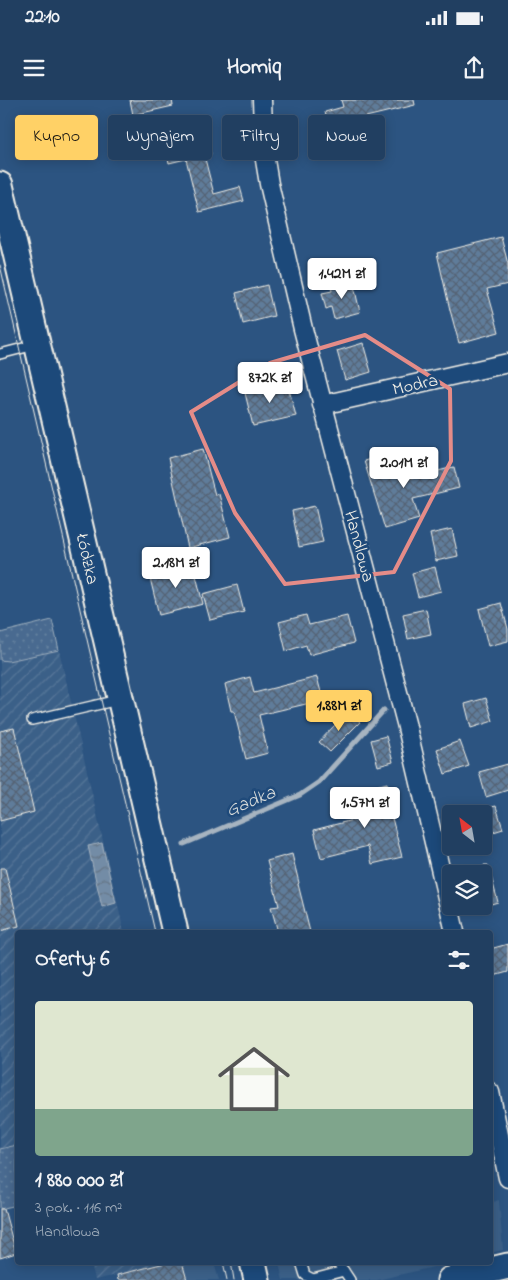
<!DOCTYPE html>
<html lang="pl">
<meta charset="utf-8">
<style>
:root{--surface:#213f61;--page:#294667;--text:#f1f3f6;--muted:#a2afbd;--line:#3e5876;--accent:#ffd166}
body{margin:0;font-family:"Indie Flower",sans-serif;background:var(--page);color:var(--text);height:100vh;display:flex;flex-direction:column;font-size:19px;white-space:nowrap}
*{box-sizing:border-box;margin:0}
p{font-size:16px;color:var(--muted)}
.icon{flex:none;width:28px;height:28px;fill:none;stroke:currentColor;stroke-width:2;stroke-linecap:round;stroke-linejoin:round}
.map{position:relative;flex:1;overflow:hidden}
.sheet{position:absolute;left:15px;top:830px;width:478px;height:335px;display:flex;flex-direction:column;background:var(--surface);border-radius:5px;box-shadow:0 2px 12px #0003,0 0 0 1px var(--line)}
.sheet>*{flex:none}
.banner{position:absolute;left:15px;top:15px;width:479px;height:45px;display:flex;gap:10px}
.needle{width:32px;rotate:329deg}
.controls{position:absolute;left:442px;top:705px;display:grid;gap:10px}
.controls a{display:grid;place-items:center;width:50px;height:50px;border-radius:5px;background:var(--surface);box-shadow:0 2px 12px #0003,0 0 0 1px var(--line);font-size:25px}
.price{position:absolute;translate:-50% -42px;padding:0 11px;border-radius:5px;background:#fff;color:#222;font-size:16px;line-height:32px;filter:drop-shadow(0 1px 2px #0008)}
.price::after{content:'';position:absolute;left:50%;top:30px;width:15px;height:11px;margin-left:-8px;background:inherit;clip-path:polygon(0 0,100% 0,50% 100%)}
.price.selected{background:var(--accent);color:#111}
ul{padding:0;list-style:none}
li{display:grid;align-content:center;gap:10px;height:265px;padding:0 20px}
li+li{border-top:1px solid var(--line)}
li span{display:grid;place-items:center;height:155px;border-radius:5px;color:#555}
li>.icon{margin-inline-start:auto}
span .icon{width:90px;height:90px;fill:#fffc;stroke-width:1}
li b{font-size:21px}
h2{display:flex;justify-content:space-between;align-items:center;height:60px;padding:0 20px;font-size:21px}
.tag{padding:0 18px;border-radius:5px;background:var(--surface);box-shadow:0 2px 12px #0003,0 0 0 1px var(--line);font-size:18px;line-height:45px}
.tag.selected{background:var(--accent);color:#111}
.status{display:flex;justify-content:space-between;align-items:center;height:35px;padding:0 25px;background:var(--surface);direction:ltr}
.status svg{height:14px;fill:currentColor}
header{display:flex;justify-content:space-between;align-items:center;height:65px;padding:0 20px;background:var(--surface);font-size:22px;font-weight:800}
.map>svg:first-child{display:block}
.built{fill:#3b6088}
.industrial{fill:url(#industrial-furrows)}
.grass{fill:url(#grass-dots);stroke:#9eaebc}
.water{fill:url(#water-waves);stroke:#a7b4c0}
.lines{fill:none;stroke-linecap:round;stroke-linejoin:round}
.stream{stroke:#a7b4c0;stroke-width:5}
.building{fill:url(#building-cross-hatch);stroke:#f4f1e8}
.lane-casing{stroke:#f4f1e8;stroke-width:12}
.street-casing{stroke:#f4f1e8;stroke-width:21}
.secondary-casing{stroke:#f4f1e8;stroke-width:29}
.lane{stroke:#1f4a7a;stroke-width:9}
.street{stroke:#1f4a7a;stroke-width:18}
.secondary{stroke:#1f4a7a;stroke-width:25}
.tram{stroke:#f4f1e8;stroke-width:1}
.marked{fill:none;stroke:#e58c88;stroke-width:4;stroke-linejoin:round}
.labels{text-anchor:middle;stroke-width:5;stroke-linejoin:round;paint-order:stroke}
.street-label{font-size:18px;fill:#f4f1e8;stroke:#1f4a7a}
.water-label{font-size:19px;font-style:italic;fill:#dadddb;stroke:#1f4a7a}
</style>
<div class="status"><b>22:10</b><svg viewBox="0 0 49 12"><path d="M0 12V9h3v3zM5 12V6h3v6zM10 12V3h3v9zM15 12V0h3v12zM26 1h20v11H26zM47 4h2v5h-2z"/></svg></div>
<header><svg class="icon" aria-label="menu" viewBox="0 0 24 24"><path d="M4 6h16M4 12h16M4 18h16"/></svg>Homiq<svg class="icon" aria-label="share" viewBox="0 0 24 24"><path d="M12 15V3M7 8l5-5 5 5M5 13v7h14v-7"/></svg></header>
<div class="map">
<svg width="508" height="1180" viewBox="0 0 508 1180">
<defs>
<pattern id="industrial-furrows" width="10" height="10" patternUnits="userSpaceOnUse" patternTransform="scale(1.25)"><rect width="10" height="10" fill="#3b6088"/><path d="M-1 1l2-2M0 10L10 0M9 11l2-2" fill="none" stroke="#587799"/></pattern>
<pattern id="grass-dots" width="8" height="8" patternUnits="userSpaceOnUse" patternTransform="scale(1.25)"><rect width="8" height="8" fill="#496b90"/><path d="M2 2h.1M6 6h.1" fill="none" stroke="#6481a0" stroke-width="1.8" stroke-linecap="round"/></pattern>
<pattern id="water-waves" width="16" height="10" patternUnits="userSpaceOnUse" patternTransform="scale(1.25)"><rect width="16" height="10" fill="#738ca6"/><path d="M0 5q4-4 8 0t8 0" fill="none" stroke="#647484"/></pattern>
<pattern id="building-cross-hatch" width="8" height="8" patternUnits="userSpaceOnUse" patternTransform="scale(1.25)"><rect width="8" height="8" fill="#5e7b9a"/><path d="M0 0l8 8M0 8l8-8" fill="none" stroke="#556474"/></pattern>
</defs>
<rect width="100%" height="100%" fill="#2c5481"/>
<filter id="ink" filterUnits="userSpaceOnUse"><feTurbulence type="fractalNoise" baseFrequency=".02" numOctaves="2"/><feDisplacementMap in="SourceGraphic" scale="10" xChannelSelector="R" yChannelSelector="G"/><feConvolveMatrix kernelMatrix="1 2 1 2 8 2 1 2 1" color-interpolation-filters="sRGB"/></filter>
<g filter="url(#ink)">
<g class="built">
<path d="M 499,1100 L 503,1150 L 490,1153 L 490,1103 Z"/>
<path d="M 169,1163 L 214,1163 L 219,1180 L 136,1180 L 134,1171 Z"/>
<path d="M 279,1163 L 451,1163 L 377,1180 L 283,1180 Z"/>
</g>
<g class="industrial">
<path d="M 59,550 L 124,832 L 18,832 L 17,1045 L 0,1049 L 0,560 L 8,561 Z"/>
<path d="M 91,1162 L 169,1163 L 95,1180 Z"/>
</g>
<g class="grass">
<path d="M 52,520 L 59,550 L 8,561 L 0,560 L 0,533 Z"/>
<path d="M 17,1045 L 17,1105 L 0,1109 L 0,1049 Z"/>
</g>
<path class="water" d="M 102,743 L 116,803 L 102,807 L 88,746 Z"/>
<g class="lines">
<path class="stream" d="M 184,744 L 300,695 L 319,682 L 384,610"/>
</g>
<g class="building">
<path d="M 130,0 L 172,0 L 173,6 L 133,15 Z"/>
<path d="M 341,0 L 414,0 L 415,5 L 329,26 L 325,12 L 343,7 Z"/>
<path d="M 207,35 L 211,54 L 204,55 L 214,94 L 240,87 L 244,101 L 199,112 L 186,59 L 169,63 L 165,44 Z"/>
<path d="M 501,137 L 508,164 L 508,184 L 487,189 L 499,232 L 459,243 L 450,210 L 437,153 Z"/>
<path d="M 352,181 L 353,186 L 354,186 L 360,212 L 334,219 L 331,207 L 326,209 L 322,193 L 332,191 L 331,186 Z"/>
<path d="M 267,185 L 274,216 L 243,224 L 236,193 Z"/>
<path d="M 363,243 L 371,272 L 345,280 L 337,251 Z"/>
<path d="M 287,282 L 296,316 L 253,326 L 245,293 Z"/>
<path d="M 203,349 L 215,395 L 219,394 L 230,437 L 188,448 L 168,358 Z"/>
<path d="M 393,352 L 402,380 L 454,367 L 459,388 L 413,399 L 419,419 L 385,429 L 364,361 Z"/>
<path d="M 315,406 L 323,442 L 299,447 L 292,411 Z"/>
<path d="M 452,429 L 458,456 L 436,461 L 430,434 Z"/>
<path d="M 193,463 L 203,504 L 159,515 L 149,474 Z"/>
<path d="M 435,467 L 441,491 L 418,497 L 412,473 Z"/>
<path d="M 237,485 L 244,512 L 210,520 L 203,494 Z"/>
<path d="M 501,503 L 508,529 L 508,541 L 488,546 L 479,509 Z"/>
<path d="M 426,509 L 431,534 L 408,539 L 403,514 Z"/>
<path d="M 306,515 L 309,525 L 347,516 L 354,543 L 309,555 L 306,545 L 286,551 L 279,522 Z"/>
<path d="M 250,577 L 254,593 L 317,577 L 323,600 L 259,615 L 268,653 L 246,659 L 234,611 L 231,611 L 225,584 Z"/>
<path d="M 486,598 L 493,621 L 471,628 L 465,604 Z"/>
<path d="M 348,611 L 360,622 L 330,652 L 319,642 Z"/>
<path d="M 14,628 L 34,712 L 0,721 L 0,631 Z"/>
<path d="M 386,636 L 393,662 L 378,666 L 371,640 Z"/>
<path d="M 460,641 L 469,666 L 445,674 L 437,649 Z"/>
<path d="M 508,664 L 508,690 L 486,697 L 479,672 Z"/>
<path d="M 387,683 L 395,714 L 391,714 L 402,757 L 372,764 L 368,746 L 321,758 L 314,730 L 364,717 L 357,691 Z"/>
<path d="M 496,706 L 503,729 L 484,735 L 484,709 Z"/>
<path d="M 292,754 L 299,783 L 298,784 L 310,832 L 278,832 L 271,807 L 279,806 L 267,761 Z"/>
<path d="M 484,765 L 488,765 L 498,802 L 484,806 Z"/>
<path d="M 0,768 L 5,768 L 19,826 L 0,831 Z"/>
<path d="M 508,844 L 508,872 L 490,877 L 490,849 Z"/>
<path d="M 0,1109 L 4,1109 L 16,1153 L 0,1158 Z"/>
<path d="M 169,1162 L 182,1162 L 187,1180 L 118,1180 L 117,1175 Z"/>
</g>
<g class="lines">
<defs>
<g id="lane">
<path d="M 0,254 L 35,245"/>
<path d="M 32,620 L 118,600"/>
<path d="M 301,1162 L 305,1175 L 313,1179 L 344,1171"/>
<path d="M 337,1162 L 344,1171 L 350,1180"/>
</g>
<g id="street">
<path d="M 262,0 L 264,54 L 269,84 L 303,229 L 406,623 L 455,832"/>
<path d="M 322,305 L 508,263"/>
<path d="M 490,992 L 508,1078"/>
</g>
<g id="secondary">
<path d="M 0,85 L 175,832"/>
<path d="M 253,1162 L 257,1180"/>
<path d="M 450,1180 L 508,1166"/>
</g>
</defs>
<use href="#lane" class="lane-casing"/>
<use href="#street" class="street-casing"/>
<use href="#secondary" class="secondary-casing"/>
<use href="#lane" class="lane"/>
<use href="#street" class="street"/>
<use href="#secondary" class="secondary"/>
<g class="tram">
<path d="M 0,165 L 155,832"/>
<path d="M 223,1162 L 227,1180"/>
<path d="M 231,1162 L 234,1180"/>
</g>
</g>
</g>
<path class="marked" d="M 365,235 L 450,289 L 451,361 L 394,472 L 285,484 L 235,413 L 191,312 L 270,263 Z"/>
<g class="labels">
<g class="street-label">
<text transform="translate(415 284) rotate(-13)" y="6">Modra</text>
<text transform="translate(360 446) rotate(75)" y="6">Handlowa</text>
<text transform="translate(88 459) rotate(77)" y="6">Łódzka</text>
</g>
<g class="water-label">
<text transform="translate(250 700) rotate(-23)" y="7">Gadka</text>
</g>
</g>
</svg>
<div class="controls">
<a><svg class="needle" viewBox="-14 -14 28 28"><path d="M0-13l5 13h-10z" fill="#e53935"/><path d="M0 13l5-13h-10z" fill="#a2afbd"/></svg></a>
<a><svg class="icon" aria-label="layers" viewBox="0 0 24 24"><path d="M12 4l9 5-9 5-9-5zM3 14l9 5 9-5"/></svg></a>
</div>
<b class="price" style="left:342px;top:200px">1.42M zł</b>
<b class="price" style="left:270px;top:304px">872K zł</b>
<b class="price" style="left:404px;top:389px">2.01M zł</b>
<b class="price" style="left:176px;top:489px">2.18M zł</b>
<b class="price selected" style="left:339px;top:632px">1.88M zł</b>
<b class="price" style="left:365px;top:729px">1.57M zł</b>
<div class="banner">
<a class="tag selected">Kupno</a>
<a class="tag">Wynajem</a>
<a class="tag">Filtry</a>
<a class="tag">Nowe</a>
</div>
<section class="sheet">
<h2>Oferty: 6<svg class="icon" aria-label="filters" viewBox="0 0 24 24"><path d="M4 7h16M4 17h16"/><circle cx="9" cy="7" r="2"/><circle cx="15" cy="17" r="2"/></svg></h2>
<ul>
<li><span style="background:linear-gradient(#dfe7d0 70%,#7fa58c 0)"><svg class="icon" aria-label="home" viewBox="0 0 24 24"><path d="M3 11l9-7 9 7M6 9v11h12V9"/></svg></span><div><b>1 880 000 zł</b><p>3 pok. · 116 m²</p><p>Handlowa</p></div></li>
</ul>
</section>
</div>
